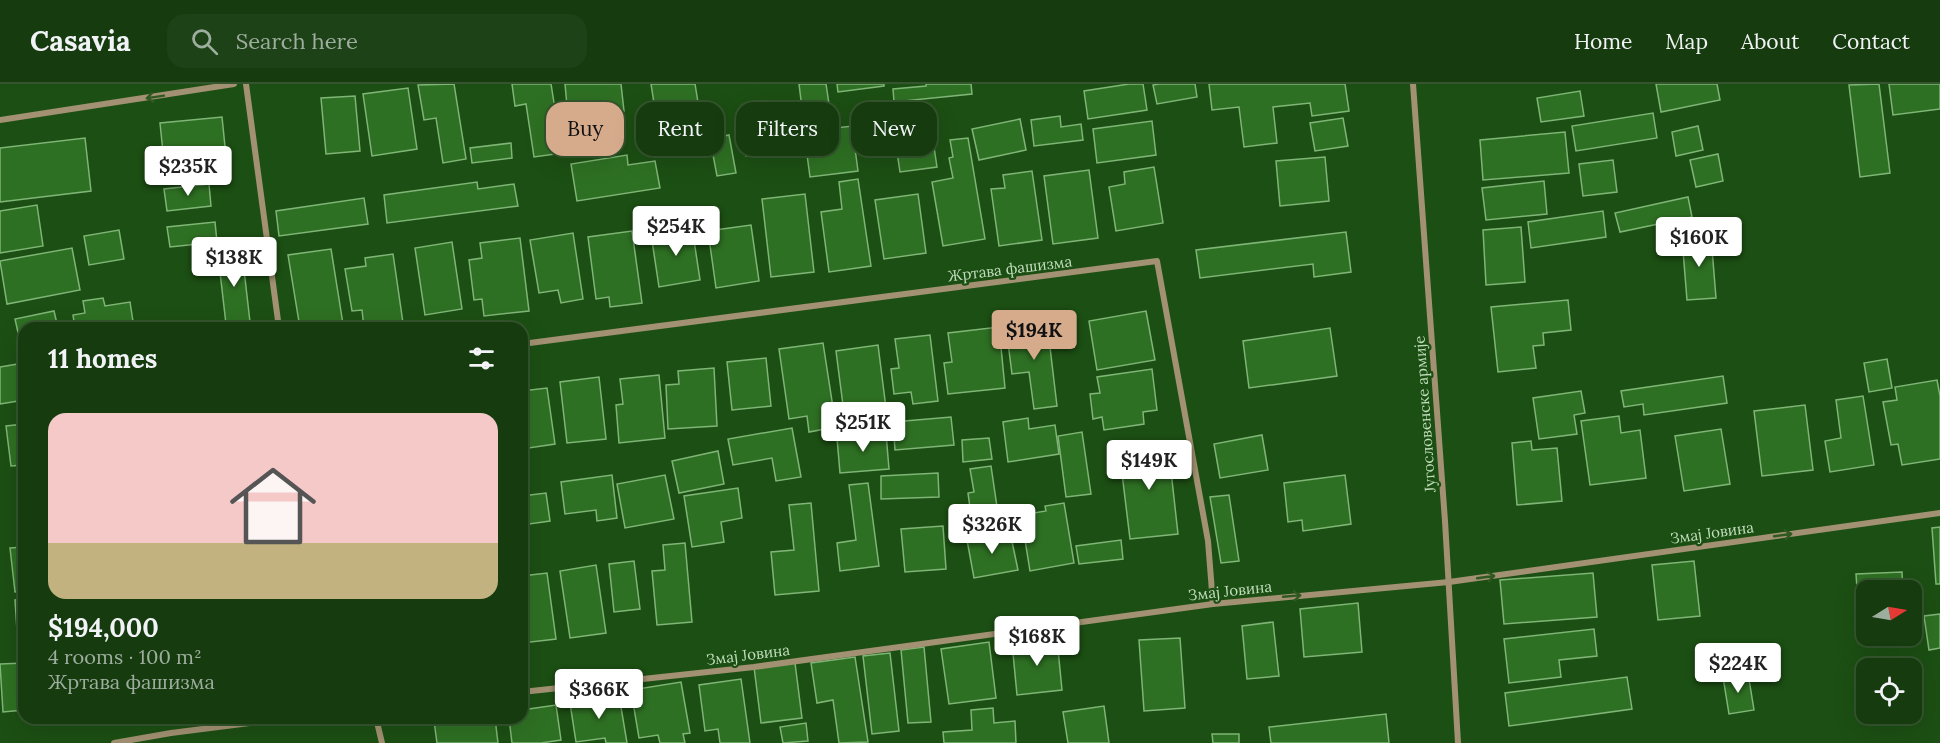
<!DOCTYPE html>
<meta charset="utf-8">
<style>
:root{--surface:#153b0e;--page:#1e4217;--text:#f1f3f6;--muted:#9dad9e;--line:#34552e;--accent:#d6ab8b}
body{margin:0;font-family:Lora,serif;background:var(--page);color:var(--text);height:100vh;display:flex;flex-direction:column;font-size:22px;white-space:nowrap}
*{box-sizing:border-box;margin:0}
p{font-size:20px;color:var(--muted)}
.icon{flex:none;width:33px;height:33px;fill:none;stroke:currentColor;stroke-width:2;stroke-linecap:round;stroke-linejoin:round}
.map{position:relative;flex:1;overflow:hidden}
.details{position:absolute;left:18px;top:238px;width:510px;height:402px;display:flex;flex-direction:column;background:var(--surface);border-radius:18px;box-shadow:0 6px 24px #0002,0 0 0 2px var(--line)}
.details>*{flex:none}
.banner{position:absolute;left:546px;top:18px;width:570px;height:54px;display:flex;gap:12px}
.needle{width:39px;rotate:79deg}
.controls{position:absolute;left:1856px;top:496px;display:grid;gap:12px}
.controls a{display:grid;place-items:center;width:66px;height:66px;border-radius:12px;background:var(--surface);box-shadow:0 6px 24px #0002,0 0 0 2px var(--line);font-size:30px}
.price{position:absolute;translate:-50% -51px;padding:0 14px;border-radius:6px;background:#fff;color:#222;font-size:20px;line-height:39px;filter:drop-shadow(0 2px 3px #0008)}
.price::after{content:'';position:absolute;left:50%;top:36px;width:18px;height:14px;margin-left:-9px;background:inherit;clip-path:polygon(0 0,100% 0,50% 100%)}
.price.current{background:var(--accent);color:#111}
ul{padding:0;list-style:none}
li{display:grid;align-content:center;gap:12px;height:318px;padding:0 30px}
li span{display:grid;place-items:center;height:186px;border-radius:18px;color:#555}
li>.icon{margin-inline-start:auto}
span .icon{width:108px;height:108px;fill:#fffc;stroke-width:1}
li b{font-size:26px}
h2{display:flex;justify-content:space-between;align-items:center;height:72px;padding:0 30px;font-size:26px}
.pill{padding:0 21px;border-radius:18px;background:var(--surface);box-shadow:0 6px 24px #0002,0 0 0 2px var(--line);font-size:21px;line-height:54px}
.pill.current{background:var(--accent);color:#111}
header{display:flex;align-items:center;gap:36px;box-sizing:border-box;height:84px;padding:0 30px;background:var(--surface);border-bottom:2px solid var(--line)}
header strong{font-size:28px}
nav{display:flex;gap:33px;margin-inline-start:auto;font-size:21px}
.search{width:420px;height:54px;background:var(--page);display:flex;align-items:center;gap:15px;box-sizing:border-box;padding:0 21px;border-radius:18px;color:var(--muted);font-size:22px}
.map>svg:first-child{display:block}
.building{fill:#2e7023;stroke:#7fb576;stroke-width:1.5}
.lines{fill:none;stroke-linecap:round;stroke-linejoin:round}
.minor{stroke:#a29172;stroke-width:6}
.oneway{stroke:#305921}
.labels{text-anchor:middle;stroke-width:4.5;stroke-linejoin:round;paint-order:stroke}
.street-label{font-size:15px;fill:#c1ddbc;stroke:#1c4f13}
</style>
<header>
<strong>Casavia</strong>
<div class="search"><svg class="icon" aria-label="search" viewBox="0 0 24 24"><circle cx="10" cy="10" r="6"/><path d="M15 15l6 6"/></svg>Search here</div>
<nav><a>Home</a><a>Map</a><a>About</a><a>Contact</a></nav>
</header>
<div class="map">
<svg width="1940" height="659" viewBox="0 0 1940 659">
<rect width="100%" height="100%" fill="#1c4f13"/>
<g class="building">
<path d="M 454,0 L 466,75 L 443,79 L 436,34 L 424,36 L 418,1 Z"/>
<path d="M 512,0 L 551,0 L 562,69 L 534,73 L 526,20 L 515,22 Z"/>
<path d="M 565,0 L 621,0 L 624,27 L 568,33 Z"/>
<path d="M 651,0 L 695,0 L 704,55 L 674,59 L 667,17 L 654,19 Z"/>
<path d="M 799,0 L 826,0 L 829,20 L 802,24 Z"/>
<path d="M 837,0 L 884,0 L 884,2 L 838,8 Z"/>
<path d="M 926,0 L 971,0 L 972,10 L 894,18 L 893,5 L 926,2 Z"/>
<path d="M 1129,0 L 1143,0 L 1147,26 L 1088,35 L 1084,7 Z"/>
<path d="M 1159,0 L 1195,0 L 1197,13 L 1157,20 L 1153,1 Z"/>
<path d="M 1209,0 L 1345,0 L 1349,27 L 1312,32 L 1310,19 L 1273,23 L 1277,59 L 1244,63 L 1239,23 L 1212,26 Z"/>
<path d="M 1656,0 L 1717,0 L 1720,16 L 1661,28 Z"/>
<path d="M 1879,0 L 1890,89 L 1860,93 L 1849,1 Z"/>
<path d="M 1889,0 L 1940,0 L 1940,25 L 1893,31 Z"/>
<path d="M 408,4 L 417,65 L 372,72 L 363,10 Z"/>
<path d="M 1580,7 L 1584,32 L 1541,38 L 1537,14 Z"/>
<path d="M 355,12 L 360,67 L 326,70 L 321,14 Z"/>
<path d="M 1653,29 L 1657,54 L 1576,67 L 1572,42 Z"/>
<path d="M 1060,32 L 1061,43 L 1081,40 L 1083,56 L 1034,62 L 1031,36 Z"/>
<path d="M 222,33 L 227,82 L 165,88 L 160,39 Z"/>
<path d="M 1343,34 L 1348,62 L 1315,67 L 1310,39 Z"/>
<path d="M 792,35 L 798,62 L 746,72 L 740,45 Z"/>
<path d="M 1020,35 L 1026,66 L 979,76 L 972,45 Z"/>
<path d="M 1152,37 L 1156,71 L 1097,79 L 1093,45 Z"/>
<path d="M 852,42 L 858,87 L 810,93 L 804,48 Z"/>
<path d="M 1698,42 L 1703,66 L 1676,72 L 1672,48 Z"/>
<path d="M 931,43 L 937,83 L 900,88 L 894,48 Z"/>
<path d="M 1565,48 L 1569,89 L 1483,96 L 1480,56 Z"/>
<path d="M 729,51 L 736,89 L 717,92 L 710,55 Z"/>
<path d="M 85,54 L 91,107 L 0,118 L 0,64 Z"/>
<path d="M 968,54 L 985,155 L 943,162 L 932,98 L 953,94 L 949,74 L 953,73 L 950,56 Z"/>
<path d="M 511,59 L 512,74 L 472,79 L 470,64 Z"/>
<path d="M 1718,70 L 1723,97 L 1696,103 L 1690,76 Z"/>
<path d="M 627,71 L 628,81 L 655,77 L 660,104 L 577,117 L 571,80 Z"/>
<path d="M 1325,73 L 1329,117 L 1280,122 L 1276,77 Z"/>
<path d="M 1613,76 L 1617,108 L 1583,112 L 1579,80 Z"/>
<path d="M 1154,83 L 1163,139 L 1116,147 L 1109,103 L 1125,100 L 1124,88 Z"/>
<path d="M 1089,86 L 1098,154 L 1053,160 L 1044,92 Z"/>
<path d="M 1032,87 L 1042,156 L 999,162 L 991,105 L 1005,104 L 1003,91 Z"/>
<path d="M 858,95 L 871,182 L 829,188 L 821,128 L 842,125 L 839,98 Z"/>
<path d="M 1544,97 L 1547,130 L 1486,136 L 1482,104 Z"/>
<path d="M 477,98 L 478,105 L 514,100 L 518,122 L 387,139 L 384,111 Z"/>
<path d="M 209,100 L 211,122 L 167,127 L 164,105 Z"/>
<path d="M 805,110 L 814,188 L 771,193 L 762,115 Z"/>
<path d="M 918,110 L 926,169 L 884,175 L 875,116 Z"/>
<path d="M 1688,113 L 1692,133 L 1620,148 L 1615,129 Z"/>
<path d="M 364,114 L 368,140 L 279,152 L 276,127 Z"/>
<path d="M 37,121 L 43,162 L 0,169 L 0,127 Z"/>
<path d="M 1603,127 L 1606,153 L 1531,164 L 1528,138 Z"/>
<path d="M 215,138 L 217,158 L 170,163 L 167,143 Z"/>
<path d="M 751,141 L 759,197 L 716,204 L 708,147 Z"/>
<path d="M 692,143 L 700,196 L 659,203 L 651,150 Z"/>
<path d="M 1521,143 L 1525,198 L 1486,201 L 1483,146 Z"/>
<path d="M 119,146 L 124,175 L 89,181 L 84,152 Z"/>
<path d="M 632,147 L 642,219 L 610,223 L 609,213 L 596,215 L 588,153 Z"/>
<path d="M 1346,148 L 1351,188 L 1314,193 L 1313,180 L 1200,194 L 1196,166 Z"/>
<path d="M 573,149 L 583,215 L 561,219 L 558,206 L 539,209 L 530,156 Z"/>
<path d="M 1711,152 L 1716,214 L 1687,216 L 1682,154 Z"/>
<path d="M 520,154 L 529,227 L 484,232 L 482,215 L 474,216 L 469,176 L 482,174 L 480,159 Z"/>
<path d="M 452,158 L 462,225 L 425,231 L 415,164 Z"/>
<path d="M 72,164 L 80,206 L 7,220 L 0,177 Z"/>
<path d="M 331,165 L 343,240 L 300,244 L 288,171 Z"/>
<path d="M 242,168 L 250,238 L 226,240 L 218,171 Z"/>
<path d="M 393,170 L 403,239 L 364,244 L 362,226 L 352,227 L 345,185 L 366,182 L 365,174 Z"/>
<path d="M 103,214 L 105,222 L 130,218 L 134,244 L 75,244 L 73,231 L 85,229 L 83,217 Z"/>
<path d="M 1568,216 L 1571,246 L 1543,249 L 1544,261 L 1533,262 L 1536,284 L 1498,288 L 1491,223 Z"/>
<path d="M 54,227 L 58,244 L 24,244 L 24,262 L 21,262 L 15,235 Z"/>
<path d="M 1146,227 L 1155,276 L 1097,286 L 1089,237 Z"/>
<path d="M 1047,238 L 1057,322 L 1034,325 L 1029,288 L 1012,290 L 1006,243 Z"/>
<path d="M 999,243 L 1005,304 L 948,310 L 944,279 L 952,278 L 948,249 Z"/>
<path d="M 1330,244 L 1337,292 L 1249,304 L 1243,257 Z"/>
<path d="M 930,251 L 938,317 L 913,320 L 911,308 L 894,310 L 891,285 L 899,284 L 895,255 Z"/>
<path d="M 823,259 L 836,343 L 809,348 L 807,332 L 789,335 L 779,265 Z"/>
<path d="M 878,261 L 887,332 L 845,337 L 836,267 Z"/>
<path d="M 766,274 L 771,322 L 732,326 L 727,278 Z"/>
<path d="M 1887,275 L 1892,304 L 1869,308 L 1864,279 Z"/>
<path d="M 24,279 L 24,316 L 0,320 L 0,283 Z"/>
<path d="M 714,284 L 717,342 L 668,345 L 666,301 L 679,300 L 678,287 Z"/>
<path d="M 1152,285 L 1157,326 L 1143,328 L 1144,340 L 1104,346 L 1102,333 L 1093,335 L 1090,310 L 1100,309 L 1097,293 Z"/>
<path d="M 659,291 L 665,354 L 619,359 L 616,321 L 623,320 L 620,295 Z"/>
<path d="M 1723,292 L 1727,319 L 1644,331 L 1643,320 L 1624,323 L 1621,307 Z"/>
<path d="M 599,293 L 606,355 L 567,359 L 560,298 Z"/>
<path d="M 1937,296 L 1940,312 L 1940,375 L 1902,381 L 1898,360 L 1891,361 L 1883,318 L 1897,316 L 1895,303 Z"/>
<path d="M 547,304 L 555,360 L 522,365 L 522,307 Z"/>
<path d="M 1581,307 L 1585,329 L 1574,331 L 1577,350 L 1539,355 L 1533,314 Z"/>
<path d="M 1863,312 L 1874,381 L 1830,388 L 1825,357 L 1841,354 L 1836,316 Z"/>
<path d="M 1805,321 L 1813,386 L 1762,392 L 1754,327 Z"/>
<path d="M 1619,332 L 1621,349 L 1640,346 L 1646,394 L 1590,401 L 1581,337 Z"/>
<path d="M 951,333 L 954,361 L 895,366 L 893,338 Z"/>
<path d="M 1028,334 L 1029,345 L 1055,341 L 1059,370 L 1008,378 L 1003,338 Z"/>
<path d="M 24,340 L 24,381 L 11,382 L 6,342 Z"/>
<path d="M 792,344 L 801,393 L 776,397 L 772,374 L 733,381 L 728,355 Z"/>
<path d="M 1721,345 L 1730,400 L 1684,407 L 1675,352 Z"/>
<path d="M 1082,348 L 1091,410 L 1066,413 L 1058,352 Z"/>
<path d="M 886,349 L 889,385 L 840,389 L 837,354 Z"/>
<path d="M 1262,351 L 1268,386 L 1220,394 L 1214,360 Z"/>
<path d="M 989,354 L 992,375 L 963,378 L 962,356 Z"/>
<path d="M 1531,357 L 1532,366 L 1557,364 L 1562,417 L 1517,421 L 1512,359 Z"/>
<path d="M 1168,360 L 1178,450 L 1130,455 L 1119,365 Z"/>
<path d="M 718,367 L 724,400 L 679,409 L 672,377 Z"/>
<path d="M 991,382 L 1000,443 L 973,446 L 968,409 L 974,408 L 970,385 Z"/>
<path d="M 938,389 L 939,413 L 881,415 L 881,392 Z"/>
<path d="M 612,391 L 617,434 L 597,437 L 596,426 L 565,430 L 561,398 Z"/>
<path d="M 665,391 L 674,435 L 625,444 L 617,400 Z"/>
<path d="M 1345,391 L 1351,440 L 1303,447 L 1302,436 L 1288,438 L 1284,399 Z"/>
<path d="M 868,399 L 879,482 L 840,487 L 837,459 L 856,456 L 849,401 Z"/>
<path d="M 24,400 L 24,449 L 21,449 L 17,401 Z"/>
<path d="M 738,404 L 742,434 L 721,438 L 724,458 L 692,463 L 684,412 Z"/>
<path d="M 546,409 L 550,437 L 522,441 L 522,412 Z"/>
<path d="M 1229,411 L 1239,477 L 1221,479 L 1210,413 Z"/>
<path d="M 811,419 L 819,507 L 775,511 L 771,468 L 794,466 L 789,421 Z"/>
<path d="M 1064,419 L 1074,479 L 1030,487 L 1021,431 L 1046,427 L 1045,422 Z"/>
<path d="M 943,442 L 946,485 L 905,488 L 901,445 Z"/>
<path d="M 1940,443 L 1940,500 L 1936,500 L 1932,444 Z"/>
<path d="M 1010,448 L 1018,486 L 974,494 L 967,456 Z"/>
<path d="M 1121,456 L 1123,475 L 1079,480 L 1076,462 Z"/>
<path d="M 685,459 L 692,538 L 657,541 L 652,487 L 665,486 L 663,461 Z"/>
<path d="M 24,463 L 24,507 L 15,508 L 10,464 Z"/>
<path d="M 634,477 L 640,525 L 614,528 L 609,480 Z"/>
<path d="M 1694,477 L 1700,532 L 1658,536 L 1652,481 Z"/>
<path d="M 596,481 L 606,549 L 570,554 L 560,487 Z"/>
<path d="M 1902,488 L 1903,507 L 1866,507 L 1866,532 L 1859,533 L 1856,490 Z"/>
<path d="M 547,489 L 556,555 L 522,559 L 522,492 Z"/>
<path d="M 1593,489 L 1597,533 L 1504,540 L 1500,496 Z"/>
<path d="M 24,515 L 24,560 L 18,561 L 15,516 Z"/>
<path d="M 1358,519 L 1362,568 L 1304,573 L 1300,525 Z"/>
<path d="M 1940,530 L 1940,564 L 1929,566 L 1924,532 Z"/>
<path d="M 1273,538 L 1279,592 L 1247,595 L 1242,542 Z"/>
<path d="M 1594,545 L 1597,572 L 1559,576 L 1561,593 L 1509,599 L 1504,555 Z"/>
<path d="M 1180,554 L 1185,624 L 1144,627 L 1139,556 Z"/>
<path d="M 1057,555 L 1062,606 L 1017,611 L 1012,559 Z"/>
<path d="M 989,558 L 996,614 L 949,620 L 941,565 Z"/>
<path d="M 924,563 L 931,638 L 908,639 L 901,566 Z"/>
<path d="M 890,569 L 899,647 L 872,650 L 863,572 Z"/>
<path d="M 855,573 L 868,658 L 839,659 L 833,616 L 817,619 L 811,579 Z"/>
<path d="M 24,579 L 24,626 L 3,628 L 0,580 Z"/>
<path d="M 795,579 L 802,634 L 761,639 L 754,583 Z"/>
<path d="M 1748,589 L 1754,626 L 1729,630 L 1723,593 Z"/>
<path d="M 1627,593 L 1632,625 L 1509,642 L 1505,609 Z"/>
<path d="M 741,595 L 750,659 L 720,659 L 718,645 L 705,647 L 699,601 Z"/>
<path d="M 681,598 L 690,649 L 683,650 L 685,659 L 660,659 L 658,651 L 639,654 L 631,606 Z"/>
<path d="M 619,611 L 627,659 L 606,659 L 605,654 L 576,658 L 570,619 Z"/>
<path d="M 556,621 L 561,656 L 541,659 L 512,659 L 509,634 L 522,634 L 522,626 Z"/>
<path d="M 1104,622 L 1109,659 L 1068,659 L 1063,628 Z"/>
<path d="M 993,624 L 994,639 L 1015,637 L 1016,659 L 944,659 L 943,648 L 972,646 L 971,626 Z"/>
<path d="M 1386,630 L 1389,659 L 1271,659 L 1269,643 Z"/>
<path d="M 455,634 L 495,634 L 498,659 L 437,659 L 434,637 Z"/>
<path d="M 806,639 L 808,657 L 783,659 L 780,643 Z"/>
<path d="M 1212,650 L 1239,650 L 1239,659 L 1213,659 Z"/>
</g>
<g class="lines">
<g class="minor">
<path d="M 246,0 L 279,244"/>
<path d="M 1413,0 L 1445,437 L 1458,659"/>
<path d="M 0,36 L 234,0"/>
<path d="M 522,260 L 1157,177 L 1208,457 L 1213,520"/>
<path d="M 522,608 L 754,583 L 1213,520 L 1449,498 L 1940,429"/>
<path d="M 376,634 L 382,659"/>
<path d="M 114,659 L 171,649 L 290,634"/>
</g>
</g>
<defs><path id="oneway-shaft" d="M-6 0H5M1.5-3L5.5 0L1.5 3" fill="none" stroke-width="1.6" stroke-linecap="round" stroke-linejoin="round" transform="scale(1.5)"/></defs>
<g class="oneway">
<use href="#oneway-shaft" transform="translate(155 13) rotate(171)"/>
<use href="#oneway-shaft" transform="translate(1783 451) rotate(-8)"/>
<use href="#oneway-shaft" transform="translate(1486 493) rotate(-8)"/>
<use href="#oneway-shaft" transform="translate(1292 512) rotate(-5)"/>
</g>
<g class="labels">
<g class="street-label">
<text transform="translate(1010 185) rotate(-7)" y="5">Жртава фашизма</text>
<text transform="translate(1425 330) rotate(-94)" y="5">Југословенске армије</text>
<text transform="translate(1712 449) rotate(-8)" y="5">Змај Јовина</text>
<text transform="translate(1230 507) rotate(-6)" y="5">Змај Јовина</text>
<text transform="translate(748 571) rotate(-7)" y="5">Змај Јовина</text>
</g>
</g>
</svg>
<div class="controls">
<a><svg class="needle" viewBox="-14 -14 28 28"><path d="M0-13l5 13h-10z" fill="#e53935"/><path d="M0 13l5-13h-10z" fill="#9dad9e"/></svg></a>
<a><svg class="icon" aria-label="locate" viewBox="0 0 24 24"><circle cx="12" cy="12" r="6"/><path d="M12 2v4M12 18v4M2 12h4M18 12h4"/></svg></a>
</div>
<b class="price" style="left:188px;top:113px">$235K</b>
<b class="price" style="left:676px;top:173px">$254K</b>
<b class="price" style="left:1699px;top:184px">$160K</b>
<b class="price" style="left:234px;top:204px">$138K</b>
<b class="price current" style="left:1034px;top:277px">$194K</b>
<b class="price" style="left:863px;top:369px">$251K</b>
<b class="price" style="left:1149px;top:407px">$149K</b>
<b class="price" style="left:992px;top:471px">$326K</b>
<b class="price" style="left:1037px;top:583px">$168K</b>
<b class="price" style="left:1738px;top:610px">$224K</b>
<b class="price" style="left:599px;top:636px">$366K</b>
<div class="banner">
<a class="pill current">Buy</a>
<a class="pill">Rent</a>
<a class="pill">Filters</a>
<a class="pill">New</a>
</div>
<section class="details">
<h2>11 homes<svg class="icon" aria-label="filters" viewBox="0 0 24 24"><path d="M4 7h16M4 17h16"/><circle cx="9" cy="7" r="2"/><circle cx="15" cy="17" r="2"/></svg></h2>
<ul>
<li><span style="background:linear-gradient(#f6c9c9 70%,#c2b280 0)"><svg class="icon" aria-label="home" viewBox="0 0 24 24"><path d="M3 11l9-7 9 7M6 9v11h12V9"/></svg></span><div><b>$194,000</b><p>4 rooms · 100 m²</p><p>Жртава фашизма</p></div></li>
</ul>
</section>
</div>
